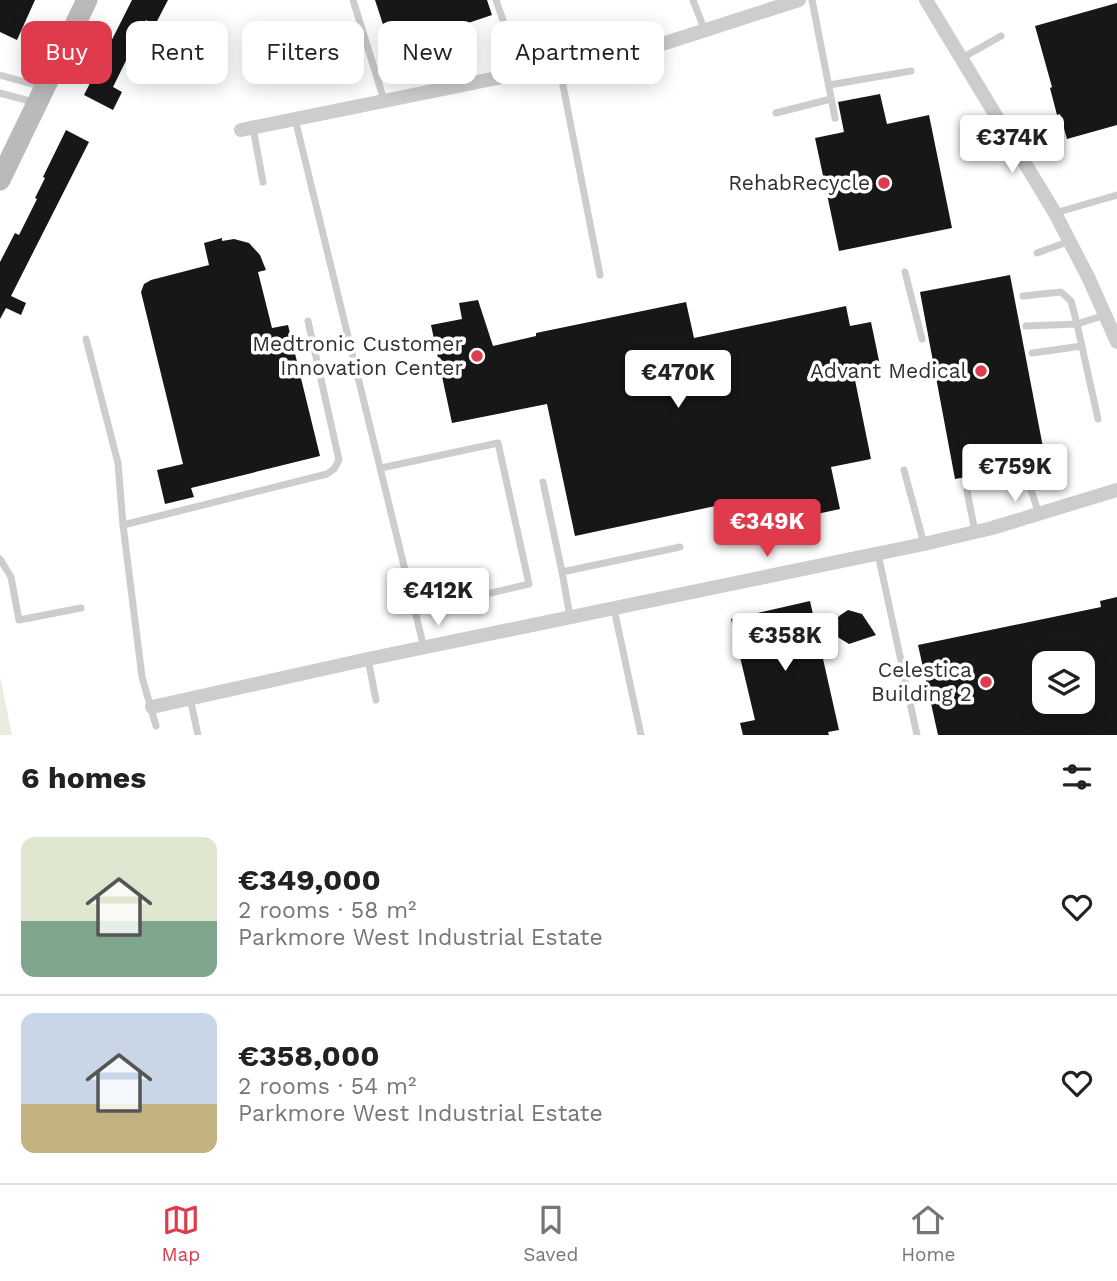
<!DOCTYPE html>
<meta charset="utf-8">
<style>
:root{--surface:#fff;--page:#f6f6f6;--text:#222;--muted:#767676;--line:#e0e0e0;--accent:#df3b4d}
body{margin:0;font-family:"Work Sans",sans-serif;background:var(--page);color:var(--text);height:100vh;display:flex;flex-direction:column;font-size:26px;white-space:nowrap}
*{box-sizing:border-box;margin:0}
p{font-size:23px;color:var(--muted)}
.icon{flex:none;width:38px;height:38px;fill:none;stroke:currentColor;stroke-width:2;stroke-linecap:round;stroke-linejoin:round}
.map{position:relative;height:735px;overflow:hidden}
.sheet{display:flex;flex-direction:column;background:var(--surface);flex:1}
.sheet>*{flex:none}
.top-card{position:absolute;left:21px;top:21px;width:700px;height:63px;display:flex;gap:14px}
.controls{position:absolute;left:1032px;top:651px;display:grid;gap:14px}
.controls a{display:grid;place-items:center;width:63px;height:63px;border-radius:14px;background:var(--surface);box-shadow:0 4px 18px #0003;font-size:35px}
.price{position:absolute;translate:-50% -60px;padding:0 16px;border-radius:7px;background:#fff;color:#222;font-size:23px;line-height:46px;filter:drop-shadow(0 2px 4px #0008)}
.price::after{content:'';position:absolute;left:50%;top:42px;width:21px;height:16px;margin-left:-10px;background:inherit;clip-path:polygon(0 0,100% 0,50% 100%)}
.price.selected{background:var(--accent);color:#fff}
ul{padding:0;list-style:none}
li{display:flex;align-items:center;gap:21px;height:175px;padding:0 21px}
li+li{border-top:2px solid var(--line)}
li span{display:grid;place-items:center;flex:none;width:196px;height:140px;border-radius:14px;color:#555}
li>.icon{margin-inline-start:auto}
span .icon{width:84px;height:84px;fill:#fffc;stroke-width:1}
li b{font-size:30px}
h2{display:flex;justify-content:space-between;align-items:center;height:84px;padding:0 21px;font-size:30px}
.chip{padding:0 24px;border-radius:14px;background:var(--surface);box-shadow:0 4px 18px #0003;font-size:24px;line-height:63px}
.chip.selected{background:var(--accent);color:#fff}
.tab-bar{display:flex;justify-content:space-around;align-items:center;height:98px;border-top:2px solid var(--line);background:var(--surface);font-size:19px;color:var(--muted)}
.tab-bar a{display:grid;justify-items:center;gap:4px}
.tab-bar .selected{color:var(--accent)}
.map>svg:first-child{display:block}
.green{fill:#e7eddf}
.building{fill:#171717;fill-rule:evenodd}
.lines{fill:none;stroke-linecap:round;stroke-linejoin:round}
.lane{stroke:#cdcdcd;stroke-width:7}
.street{stroke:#cdcdcd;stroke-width:14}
.secondary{stroke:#bababa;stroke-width:21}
.poi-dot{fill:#df3b4d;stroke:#fff;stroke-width:2.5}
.labels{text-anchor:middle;stroke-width:7;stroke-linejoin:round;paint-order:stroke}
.poi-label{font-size:21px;fill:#303030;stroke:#fff;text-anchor:end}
</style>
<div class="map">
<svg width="1117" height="735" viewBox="0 0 1117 735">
<rect width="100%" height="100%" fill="#fff"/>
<path class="green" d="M 0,677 L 12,735 L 0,735 Z"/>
<g class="building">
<path d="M 0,0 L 35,0 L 17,40 L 0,32 Z"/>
<path d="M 132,0 L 168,0 L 155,25 L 146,20 L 113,87 L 122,92 L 113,110 L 84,95 Z"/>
<path d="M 375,0 L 487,0 L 492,15 L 391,49 Z"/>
<path d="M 1117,3 L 1117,125 L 1067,139 L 1060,114 L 1057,115 L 1050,88 L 1052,87 L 1035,26 Z"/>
<path d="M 880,94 L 887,124 L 929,115 L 952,228 L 839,251 L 815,138 L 844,132 L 838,102 Z"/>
<path d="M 66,130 L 89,142 L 11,296 L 26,303 L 21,315 L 6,308 L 0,319 L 0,262 L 15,233 L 19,235 L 37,199 L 35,198 L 45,178 L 43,177 Z"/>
<path d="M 222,238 L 222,241 L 234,239 L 249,243 L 260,255 L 266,270 L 258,272 L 272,328 L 288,325 L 320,456 L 191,488 L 194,497 L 165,504 L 157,470 L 183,464 L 141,292 L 144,284 L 151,280 L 209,265 L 204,243 Z"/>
<path d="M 1010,275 L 1046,463 L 1026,467 L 1022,449 L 969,459 L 972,476 L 955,479 L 920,292 Z"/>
<path d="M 478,300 L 493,346 L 536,336 L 536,333 L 686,302 L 694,338 L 846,306 L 850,326 L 871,322 L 882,375 L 855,380 L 871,459 L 831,467 L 840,509 L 738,531 L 736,526 L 725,529 L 720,505 L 575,536 L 547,404 L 452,423 L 431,325 L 462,319 L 459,303 Z"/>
<path d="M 1117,597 L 1117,735 L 938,735 L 918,645 L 1101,607 L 1100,601 ZM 1045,663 L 1083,663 L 1083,702 L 1045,702 Z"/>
<path d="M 810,601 L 839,730 L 828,732 L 829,735 L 743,735 L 740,723 L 755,720 L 731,619 Z"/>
<path d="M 848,610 L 862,614 L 876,635 L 849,644 L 831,633 L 839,616 Z"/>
</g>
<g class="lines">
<g class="lane">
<path d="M 353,0 L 384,100"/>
<path d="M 496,0 L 521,72"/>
<path d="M 693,0 L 705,31"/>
<path d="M 812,0 L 835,118"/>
<path d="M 962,58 L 1001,36"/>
<path d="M 559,65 L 600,275"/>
<path d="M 0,75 L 43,87"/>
<path d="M 829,85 L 911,71"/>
<path d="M 0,93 L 33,102"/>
<path d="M 776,113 L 831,99"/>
<path d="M 295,119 L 424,648"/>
<path d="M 253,128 L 263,182"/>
<path d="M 974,157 L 1008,136"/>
<path d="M 1055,213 L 1117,195"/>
<path d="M 1037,253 L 1070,241"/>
<path d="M 905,272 L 922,339"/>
<path d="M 1023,296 L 1061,292 L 1071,301 L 1077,324 L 1026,326"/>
<path d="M 86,339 L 118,463 L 123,525 L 142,677 L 156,726"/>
<path d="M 1032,353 L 1082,346"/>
<path d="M 1098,419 L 1077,324 L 1105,315"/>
<path d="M 381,468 L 498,443 L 529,584 L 415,611"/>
<path d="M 904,470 L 924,544"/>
<path d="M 1027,478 L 1039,514"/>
<path d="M 543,482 L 562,572"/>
<path d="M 967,491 L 975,532"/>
<path d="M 123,525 L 327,474 L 334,469 L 339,460 L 308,321"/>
<path d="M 878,554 L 917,735"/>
<path d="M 0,559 L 11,577 L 19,620 L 81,608"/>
<path d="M 614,609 L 641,735"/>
<path d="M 570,617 L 562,572 L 680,547"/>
<path d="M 368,659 L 376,700"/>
<path d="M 190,698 L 198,735"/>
</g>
<g class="street">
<path d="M 926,0 L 1055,213 L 1089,279 L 1117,342"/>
<path d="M 241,130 L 659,45 L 799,0"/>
<path d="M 152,707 L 368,659 L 924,544 L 992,528 L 1117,490"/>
</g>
<path class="secondary" d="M 0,180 L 87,0"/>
</g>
<g class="poi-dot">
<circle cx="884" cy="183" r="7"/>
<circle cx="477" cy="356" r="7"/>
<circle cx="981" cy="371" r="7"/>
<circle cx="986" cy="682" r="7"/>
</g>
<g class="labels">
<g class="poi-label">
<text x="870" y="190">RehabRecycle</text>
<text x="463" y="351">Medtronic Customer<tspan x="463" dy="24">Innovation Center</tspan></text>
<text x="967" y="378">Advant Medical</text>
<text x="972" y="677">Celestica<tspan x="972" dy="24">Building 2</tspan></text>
</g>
</g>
</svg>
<div class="controls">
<a><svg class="icon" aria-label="layers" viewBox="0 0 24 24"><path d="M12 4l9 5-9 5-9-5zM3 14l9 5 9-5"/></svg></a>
</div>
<b class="price" style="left:1012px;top:175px">€374K</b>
<b class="price" style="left:678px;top:410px">€470K</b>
<b class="price" style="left:1015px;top:504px">€759K</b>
<b class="price selected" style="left:767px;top:559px">€349K</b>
<b class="price" style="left:438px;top:628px">€412K</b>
<b class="price" style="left:785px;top:673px">€358K</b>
<div class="top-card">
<a class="chip selected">Buy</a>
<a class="chip">Rent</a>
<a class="chip">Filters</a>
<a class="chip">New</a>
<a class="chip">Apartment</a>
</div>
</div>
<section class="sheet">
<h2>6 homes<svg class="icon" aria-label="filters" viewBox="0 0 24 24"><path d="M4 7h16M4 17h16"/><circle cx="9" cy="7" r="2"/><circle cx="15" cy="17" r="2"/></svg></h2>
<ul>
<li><span style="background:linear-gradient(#dfe7d0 60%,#7fa58c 0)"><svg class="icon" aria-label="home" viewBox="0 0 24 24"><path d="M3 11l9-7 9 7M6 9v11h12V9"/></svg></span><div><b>€349,000</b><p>2 rooms · 58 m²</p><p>Parkmore West Industrial Estate</p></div><svg class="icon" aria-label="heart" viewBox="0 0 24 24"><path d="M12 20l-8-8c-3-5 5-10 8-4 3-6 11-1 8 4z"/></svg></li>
<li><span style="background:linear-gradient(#c9d6e8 65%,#c2b280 0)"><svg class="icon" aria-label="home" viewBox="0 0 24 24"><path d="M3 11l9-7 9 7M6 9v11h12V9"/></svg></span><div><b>€358,000</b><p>2 rooms · 54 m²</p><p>Parkmore West Industrial Estate</p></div><svg class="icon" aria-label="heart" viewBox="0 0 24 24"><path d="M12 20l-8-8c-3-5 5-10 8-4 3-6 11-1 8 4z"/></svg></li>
</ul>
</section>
<nav class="tab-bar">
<a class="selected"><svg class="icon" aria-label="map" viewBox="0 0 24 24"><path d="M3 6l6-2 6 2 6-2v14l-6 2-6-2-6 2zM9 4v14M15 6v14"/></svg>Map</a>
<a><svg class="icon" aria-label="saved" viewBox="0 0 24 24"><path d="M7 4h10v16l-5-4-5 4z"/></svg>Saved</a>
<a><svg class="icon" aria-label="home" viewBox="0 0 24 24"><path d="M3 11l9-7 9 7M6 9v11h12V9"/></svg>Home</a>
</nav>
